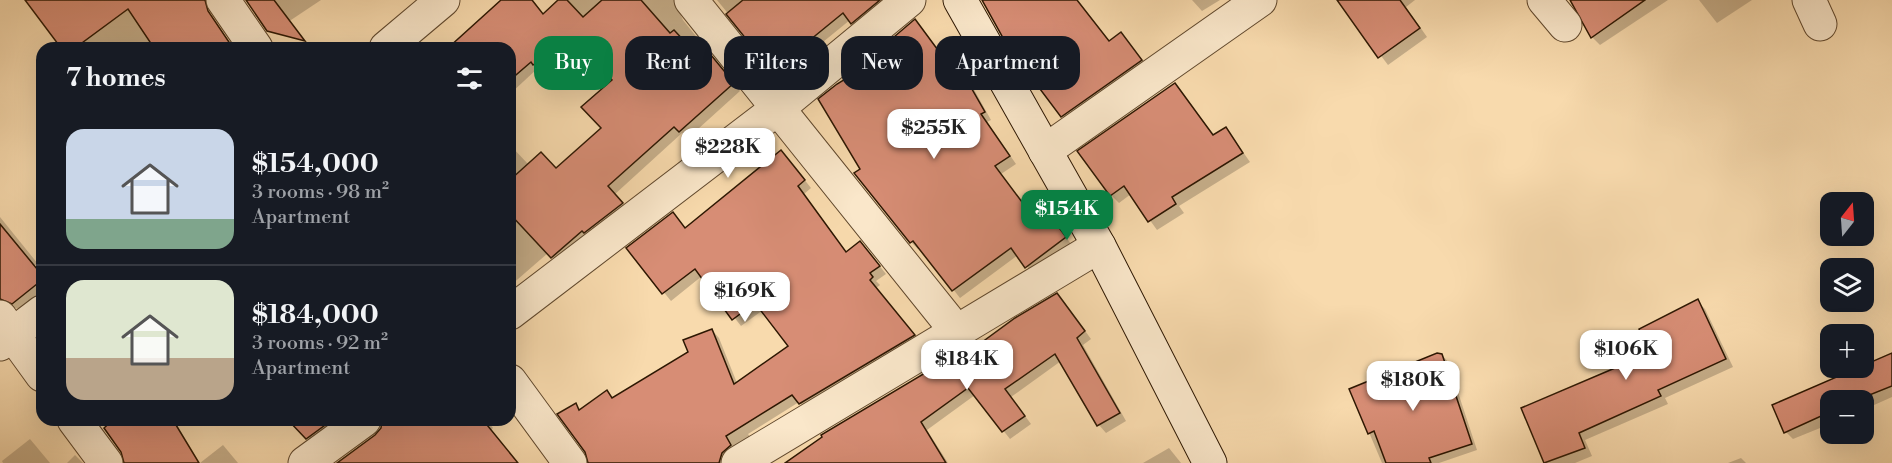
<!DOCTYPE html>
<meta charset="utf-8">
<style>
:root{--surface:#171b24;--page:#20242c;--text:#f1f3f6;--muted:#9ea1a6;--line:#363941;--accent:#0b8043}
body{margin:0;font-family:"Libre Bodoni",serif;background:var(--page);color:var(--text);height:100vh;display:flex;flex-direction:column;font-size:22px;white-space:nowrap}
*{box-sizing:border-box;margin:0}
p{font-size:20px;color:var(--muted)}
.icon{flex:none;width:33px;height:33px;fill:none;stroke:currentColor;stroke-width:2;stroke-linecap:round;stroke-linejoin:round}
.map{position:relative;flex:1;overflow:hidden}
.side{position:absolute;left:36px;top:42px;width:480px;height:384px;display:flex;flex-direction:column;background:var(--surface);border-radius:18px;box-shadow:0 6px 24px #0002}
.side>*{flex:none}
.guide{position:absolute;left:534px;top:36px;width:570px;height:54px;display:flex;gap:12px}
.needle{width:39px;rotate:17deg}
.fabs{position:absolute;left:1820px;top:192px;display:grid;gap:12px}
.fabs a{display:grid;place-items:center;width:54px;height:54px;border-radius:12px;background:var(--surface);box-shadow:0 6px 24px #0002;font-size:30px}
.price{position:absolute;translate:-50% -51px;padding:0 14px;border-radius:12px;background:#fff;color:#222;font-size:20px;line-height:39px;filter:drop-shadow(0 2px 3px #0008)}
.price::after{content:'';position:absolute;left:50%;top:36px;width:18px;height:14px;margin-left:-9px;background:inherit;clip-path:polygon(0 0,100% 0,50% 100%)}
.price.active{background:var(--accent);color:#fff}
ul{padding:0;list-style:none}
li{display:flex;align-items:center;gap:18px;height:150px;padding:0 30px}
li+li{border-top:2px solid var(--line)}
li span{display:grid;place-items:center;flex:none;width:168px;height:120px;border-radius:18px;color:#555}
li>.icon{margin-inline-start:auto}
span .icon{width:72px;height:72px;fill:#fffc;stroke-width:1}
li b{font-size:26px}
h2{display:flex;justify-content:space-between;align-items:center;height:72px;padding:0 30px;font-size:26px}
.pill{padding:0 21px;border-radius:18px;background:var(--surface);box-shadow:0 6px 24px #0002;font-size:21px;line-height:54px}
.pill.active{background:var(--accent);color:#fff}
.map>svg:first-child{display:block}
.shadow{fill:#0003}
.building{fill:#d78d75;stroke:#2d1702;stroke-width:1.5}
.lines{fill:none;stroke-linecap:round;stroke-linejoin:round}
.street-casing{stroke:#60482d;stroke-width:35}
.secondary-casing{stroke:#2d1702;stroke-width:35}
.street{stroke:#fae7ca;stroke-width:33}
.secondary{stroke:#fae7ca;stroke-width:33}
</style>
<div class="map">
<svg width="1892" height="463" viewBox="0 0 1892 463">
<rect width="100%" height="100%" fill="#f8daad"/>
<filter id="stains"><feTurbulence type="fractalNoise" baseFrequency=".00333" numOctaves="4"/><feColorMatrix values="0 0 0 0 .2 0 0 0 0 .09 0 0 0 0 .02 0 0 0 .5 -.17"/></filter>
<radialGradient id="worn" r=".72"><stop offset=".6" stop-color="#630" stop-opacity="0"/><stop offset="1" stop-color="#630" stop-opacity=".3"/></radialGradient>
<g class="shadow">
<path d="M 43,0 L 190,0 L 233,48 L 63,48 Z"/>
<path d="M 257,0 L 321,0 L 279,28 Z"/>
<path d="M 503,0 L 533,0 L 544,15 L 560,0 L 681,0 L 679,11 L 683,20 L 740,91 L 687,139 L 682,133 L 614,195 L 629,211 L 559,264 L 548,253 L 510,286 L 510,145 L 529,165 L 556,170 L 603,128 L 614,80 L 581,44 L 541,71 L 538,68 L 510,94 L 510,48 L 450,48 Z"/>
<path d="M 717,0 L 895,0 L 859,30 L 850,20 L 780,77 Z"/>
<path d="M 983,0 L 1077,0 L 1110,42 L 1121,34 L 1151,70 L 1072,126 L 1062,116 Z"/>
<path d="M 1192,0 L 1220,0 L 1202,11 Z"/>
<path d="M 1339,0 L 1415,0 L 1406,7 L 1427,37 L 1388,65 Z"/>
<path d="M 1572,0 L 1668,0 L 1600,45 L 1592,37 Z"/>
<path d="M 1699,0 L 1752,0 L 1717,23 Z"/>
<path d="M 915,21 L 961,81 L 965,79 L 972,86 L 991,120 L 987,122 L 1016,164 L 1001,174 L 1038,224 L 1049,216 L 1072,245 L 1033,274 L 1018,255 L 960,298 L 921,248 L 918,249 L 911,242 L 880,59 Z"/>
<path d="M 1175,85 L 1215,136 L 1226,128 L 1250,162 L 1179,206 L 1184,213 L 1157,230 L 1131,194 L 1119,203 L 1111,195 Z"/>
<path d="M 788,159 L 811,188 L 804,194 L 847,253 L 867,250 L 886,274 L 876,281 L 880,285 L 876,288 L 921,342 L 807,411 L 799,402 L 748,434 L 755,443 L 728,463 L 590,463 L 560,414 L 575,405 L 581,410 L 606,392 L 613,399 L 690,353 L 712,330 L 719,338 L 737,383 L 790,346 L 763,310 L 741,326 L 702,276 L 671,301 L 628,248 L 673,214 L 686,229 Z"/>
<path d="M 0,217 L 38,264 L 34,266 L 42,276 L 42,303 L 21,310 L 6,305 L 0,308 Z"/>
<path d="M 1697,301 L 1705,309 L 1733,367 L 1665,398 L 1668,404 L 1585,440 L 1592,456 L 1575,463 L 1546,463 L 1523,409 L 1631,363 L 1643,335 Z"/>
<path d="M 1064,302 L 1091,339 L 1083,345 L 1126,421 L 1106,433 L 1099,425 L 1061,361 L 1011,397 L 1031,424 L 1010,439 L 975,395 L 927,430 L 948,463 L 787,463 L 941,368 Z"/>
<path d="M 1442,355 L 1448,362 L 1477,450 L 1439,463 L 1382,463 L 1351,390 Z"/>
<path d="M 1892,355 L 1892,397 L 1863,410 L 1863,400 L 1830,400 L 1830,424 L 1793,439 L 1786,432 Z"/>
<path d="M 100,420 L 174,420 L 200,463 L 223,445 L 238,463 L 126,463 L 123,452 Z"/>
<path d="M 290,420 L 349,420 L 315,445 Z"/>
<path d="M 384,420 L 487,420 L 493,428 L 491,430 L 518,463 L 339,463 L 377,436 L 382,429 Z"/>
<path d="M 30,439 L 50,463 L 3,463 L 2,461 Z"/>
<path d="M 1169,448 L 1181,463 L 1143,463 Z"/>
<path d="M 75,455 L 83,463 L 67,463 Z"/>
<path d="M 1741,458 L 1746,463 L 1728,463 Z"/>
</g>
<g class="building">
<path d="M 25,0 L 205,0 L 208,11 L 233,48 L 154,48 L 128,9 L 75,48 L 61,48 Z"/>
<path d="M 246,0 L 274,0 L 305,41 L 267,31 Z"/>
<path d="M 501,0 L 532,0 L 543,14 L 558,0 L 567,0 L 583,17 L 602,0 L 641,0 L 670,33 L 674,30 L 688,45 L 697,38 L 734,83 L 679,132 L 674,127 L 608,186 L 623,203 L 584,233 L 582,231 L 551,258 L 510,214 L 510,180 L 541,152 L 556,168 L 601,128 L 581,107 L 612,80 L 573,37 L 533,65 L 531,62 L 510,80 L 510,48 L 448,48 Z"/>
<path d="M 743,0 L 880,0 L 851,24 L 843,13 L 772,71 L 726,14 Z"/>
<path d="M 982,0 L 1077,0 L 1109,41 L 1121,32 L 1142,60 L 1061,117 L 1007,45 Z"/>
<path d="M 1337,0 L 1400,0 L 1420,28 L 1378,58 Z"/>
<path d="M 1570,0 L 1645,0 L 1591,38 Z"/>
<path d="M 915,19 L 960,80 L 965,77 L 985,112 L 981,114 L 1010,156 L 995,166 L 1037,222 L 1049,214 L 1066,237 L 1025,268 L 1011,248 L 952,291 L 913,241 L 910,243 L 854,173 L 860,169 L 818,99 L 837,84 L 878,59 L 874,54 Z"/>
<path d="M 1175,83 L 1213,135 L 1226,127 L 1243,153 L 1172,197 L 1176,204 L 1148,222 L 1124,186 L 1110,196 L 1077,151 Z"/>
<path d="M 781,150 L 805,180 L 798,186 L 846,252 L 860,241 L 880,266 L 870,273 L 873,277 L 870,280 L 915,335 L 799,404 L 792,395 L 726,436 L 731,445 L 722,453 L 719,463 L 588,463 L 585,452 L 557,414 L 576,403 L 579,410 L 607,390 L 612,398 L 688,352 L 683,340 L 712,329 L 734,384 L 788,346 L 755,303 L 732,320 L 695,269 L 662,294 L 626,248 L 673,212 L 685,228 Z"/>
<path d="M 0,224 L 42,275 L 42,280 L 12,304 L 0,299 Z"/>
<path d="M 1057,293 L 1085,331 L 1077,338 L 1120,413 L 1097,426 L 1055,354 L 1005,389 L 1025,416 L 1002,432 L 968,388 L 921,422 L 946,463 L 785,463 L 822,437 L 821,435 L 940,364 L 941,366 L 972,345 L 974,348 L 1015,318 Z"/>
<path d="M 1698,299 L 1726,359 L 1658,390 L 1661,396 L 1579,433 L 1585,448 L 1544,463 L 1521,408 L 1629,362 L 1620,344 L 1641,334 L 1639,329 Z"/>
<path d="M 1437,353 L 1442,354 L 1472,444 L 1429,458 L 1431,463 L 1386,463 L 1374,431 L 1368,434 L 1349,389 Z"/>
<path d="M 1892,353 L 1892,386 L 1857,400 L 1830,400 L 1830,412 L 1784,433 L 1772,405 Z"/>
<path d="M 113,420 L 173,420 L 199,463 L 124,463 L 121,452 L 104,428 Z"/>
<path d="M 288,420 L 332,420 L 306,439 Z"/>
<path d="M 382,420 L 483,420 L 518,463 L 337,463 L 375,435 L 381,428 Z"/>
</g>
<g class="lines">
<defs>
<g id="street">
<path d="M 223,0 L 256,48"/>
<path d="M 691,0 L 958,333"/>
<path d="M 1544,0 L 1565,25"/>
<path d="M 1809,0 L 1820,24"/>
<path d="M 386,48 L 443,0"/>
<path d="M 1045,151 L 1260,0"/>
<path d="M 510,313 L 777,109 L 909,0"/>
<path d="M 0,317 L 42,375"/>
<path d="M 0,344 L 42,312"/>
<path d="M 510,381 L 570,463"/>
<path d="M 74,420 L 106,463"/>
<path d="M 305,463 L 364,420"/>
<path d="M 738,463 L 1099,246"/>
</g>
<path id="secondary" d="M 960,0 L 1099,246 L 1210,463"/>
</defs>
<use href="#street" class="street-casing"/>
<use href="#secondary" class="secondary-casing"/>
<use href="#street" class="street"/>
<use href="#secondary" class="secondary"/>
</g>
<rect width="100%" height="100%" filter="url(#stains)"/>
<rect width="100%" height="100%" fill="url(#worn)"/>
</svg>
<div class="fabs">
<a><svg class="needle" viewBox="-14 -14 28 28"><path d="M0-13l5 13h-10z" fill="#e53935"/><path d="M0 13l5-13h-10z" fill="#9ea1a6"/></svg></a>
<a><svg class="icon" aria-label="layers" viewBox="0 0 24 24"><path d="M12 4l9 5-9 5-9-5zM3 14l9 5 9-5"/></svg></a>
<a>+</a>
<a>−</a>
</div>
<b class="price" style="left:934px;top:160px">$255K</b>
<b class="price" style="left:728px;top:179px">$228K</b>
<b class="price active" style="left:1067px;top:241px">$154K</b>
<b class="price" style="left:745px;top:323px">$169K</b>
<b class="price" style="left:1626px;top:381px">$106K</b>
<b class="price" style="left:967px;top:391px">$184K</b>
<b class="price" style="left:1413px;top:412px">$180K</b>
<div class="guide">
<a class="pill active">Buy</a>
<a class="pill">Rent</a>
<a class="pill">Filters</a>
<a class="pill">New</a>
<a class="pill">Apartment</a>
</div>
<section class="side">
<h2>7 homes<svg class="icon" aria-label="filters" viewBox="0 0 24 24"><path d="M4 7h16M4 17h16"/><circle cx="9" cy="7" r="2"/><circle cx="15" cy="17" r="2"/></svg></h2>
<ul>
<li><span style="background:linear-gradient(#c9d6e8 75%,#7fa58c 0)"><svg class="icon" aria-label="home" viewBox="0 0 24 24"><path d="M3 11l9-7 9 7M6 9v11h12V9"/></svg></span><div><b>$154,000</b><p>3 rooms · 98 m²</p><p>Apartment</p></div></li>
<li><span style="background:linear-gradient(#dfe7d0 65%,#b9a48a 0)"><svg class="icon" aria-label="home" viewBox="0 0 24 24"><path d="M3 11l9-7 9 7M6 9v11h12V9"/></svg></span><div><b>$184,000</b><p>3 rooms · 92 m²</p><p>Apartment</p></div></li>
</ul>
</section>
</div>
